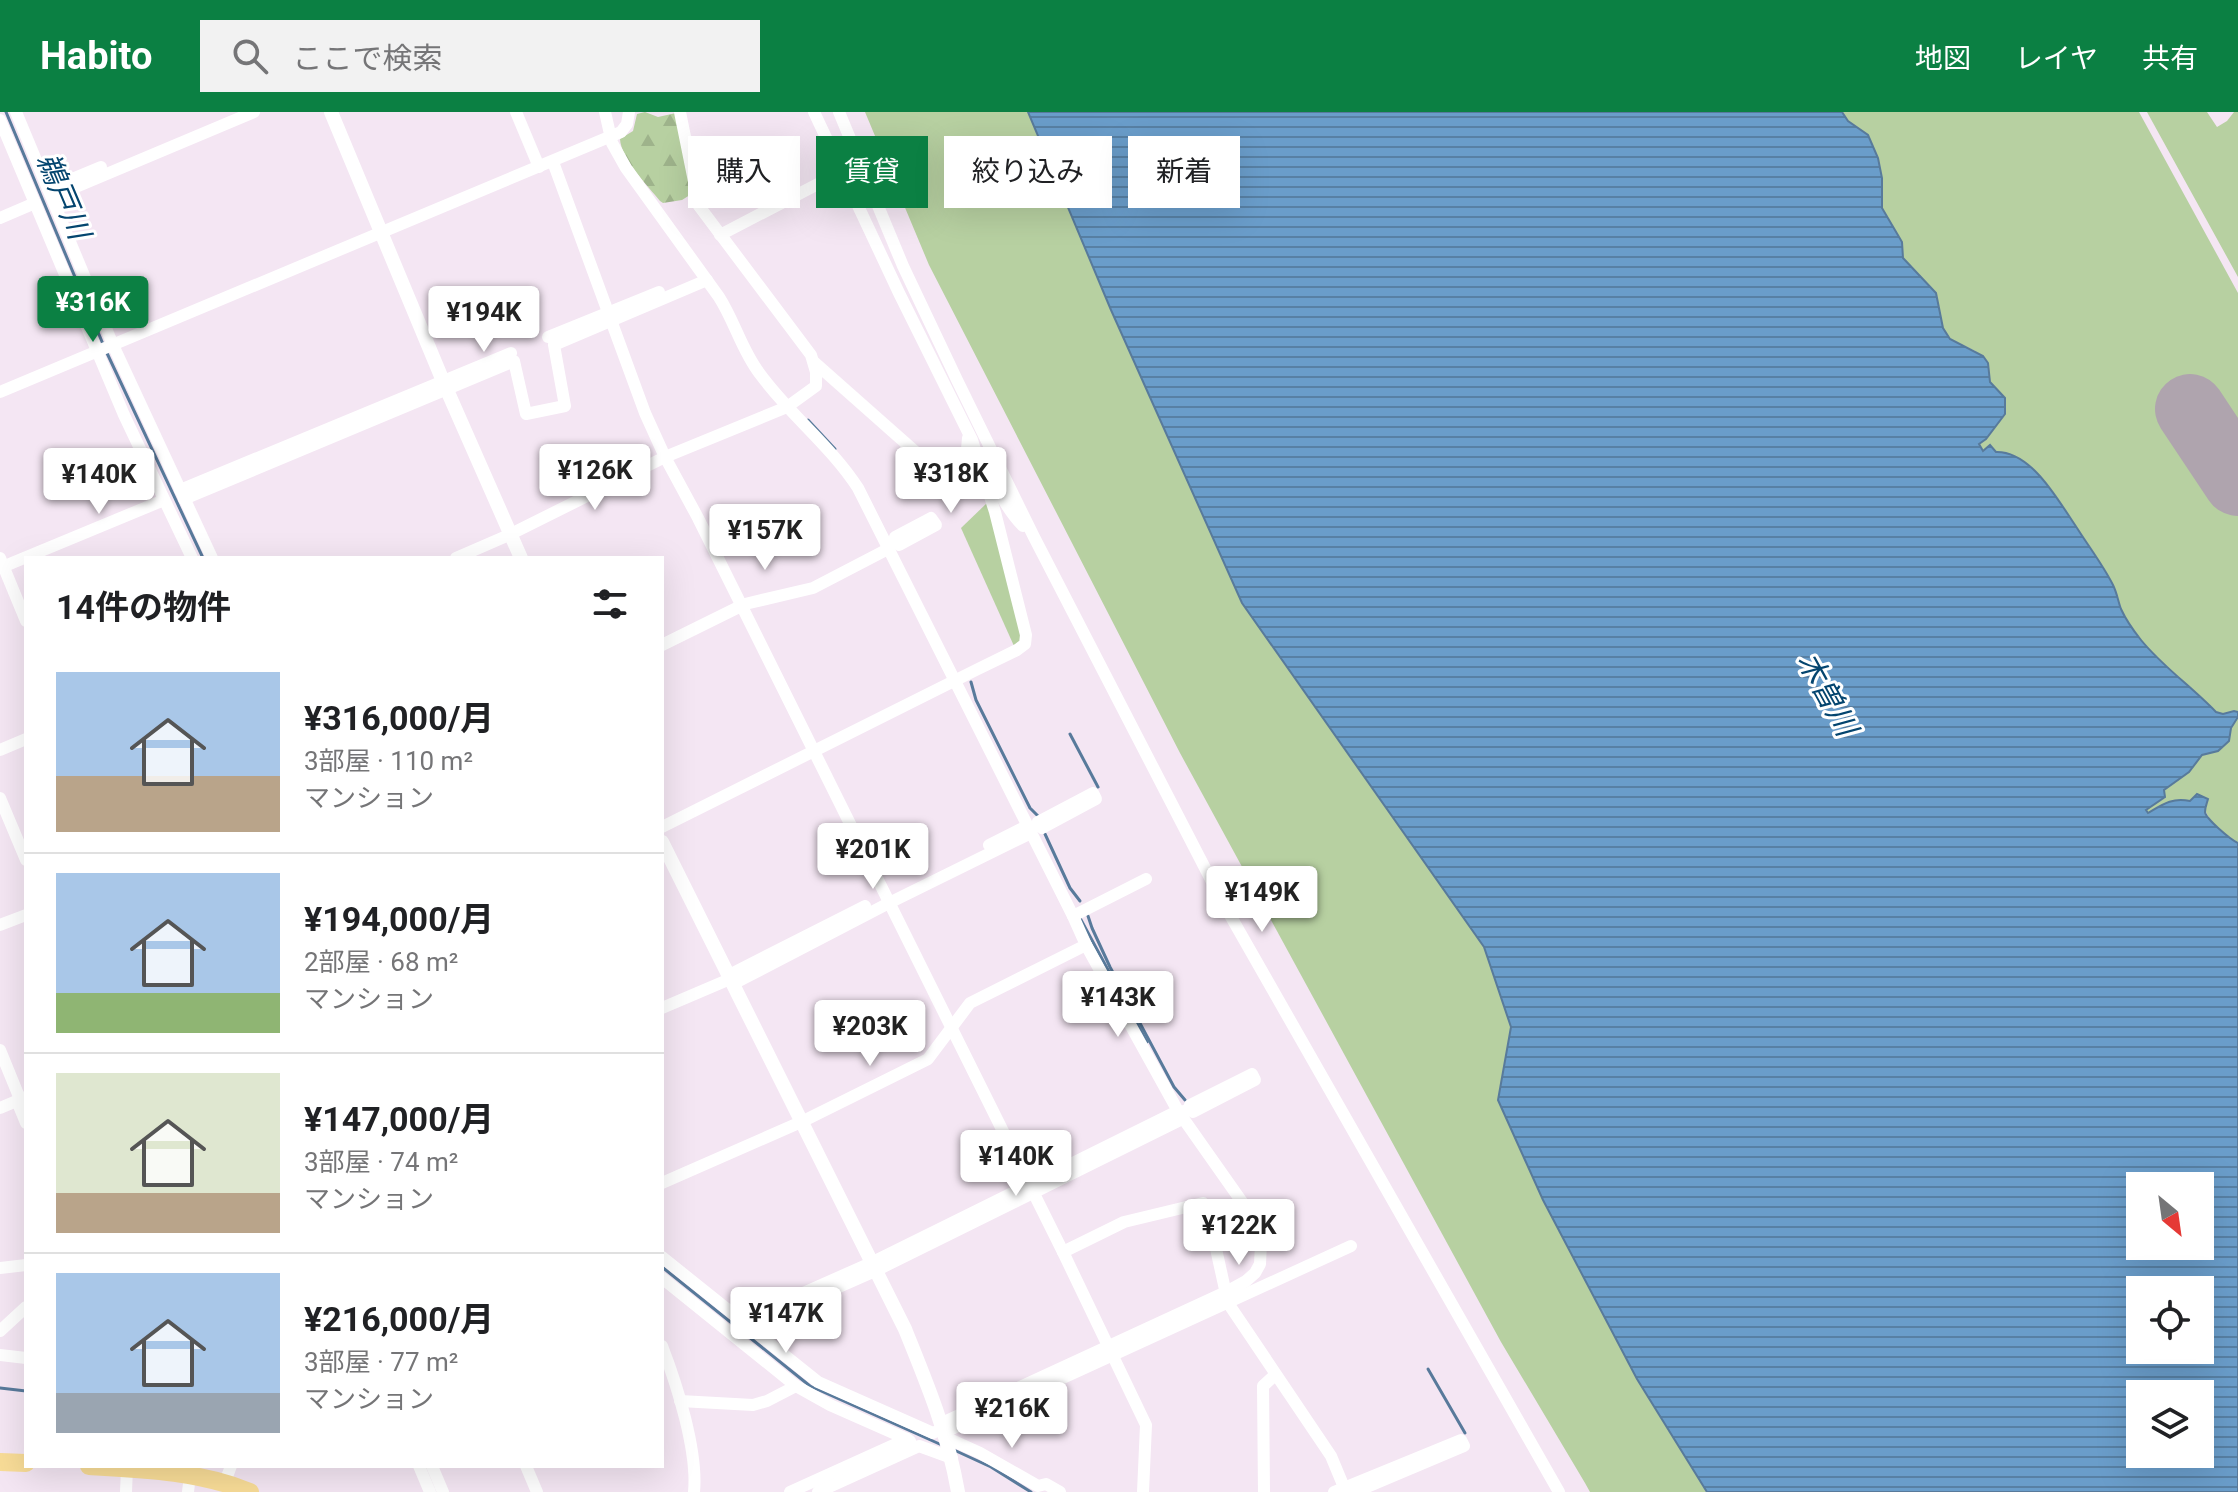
<!DOCTYPE html>
<html lang="ja">
<meta charset="utf-8">
<style>
:root{--surface:#fff;--page:#f2f2f2;--text:#202124;--muted:#757577;--line:#e0e0e0;--accent:#0b8043}
body{margin:0;font-family:Roboto,"Noto Sans JP",sans-serif;background:var(--page);color:var(--text);height:100vh;display:flex;flex-direction:column;font-size:30px;white-space:nowrap}
*{box-sizing:border-box;margin:0}
p{font-size:26px;color:var(--muted)}
.icon{flex:none;width:44px;height:44px;fill:none;stroke:currentColor;stroke-width:2;stroke-linecap:round;stroke-linejoin:round}
.map{position:relative;flex:1;overflow:hidden}
.sheet{position:absolute;left:24px;top:444px;width:640px;height:912px;display:flex;flex-direction:column;background:var(--surface);border-radius:0px;box-shadow:0 8px 32px #0002}
.sheet>*{flex:none}
.hud{position:absolute;left:688px;top:24px;width:760px;height:72px;display:flex;gap:16px}
.needle{width:52px;rotate:151deg}
.buttons{position:absolute;left:2126px;top:1060px;display:grid;gap:16px}
.buttons a{display:grid;place-items:center;width:88px;height:88px;border-radius:0px;background:var(--surface);box-shadow:0 8px 32px #0002;font-size:40px}
.price{position:absolute;translate:-50% -68px;padding:0 18px;border-radius:8px;background:#fff;color:#222;font-size:26px;line-height:52px;filter:drop-shadow(0 2px 4px #0008)}
.price::after{content:'';position:absolute;left:50%;top:48px;width:24px;height:18px;margin-left:-12px;background:inherit;clip-path:polygon(0 0,100% 0,50% 100%)}
.price.selected{background:var(--accent);color:#fff}
ul{padding:0;list-style:none}
li{display:flex;align-items:center;gap:24px;height:200px;padding:0 32px}
li+li{border-top:2px solid var(--line)}
li span{display:grid;place-items:center;flex:none;width:224px;height:160px;border-radius:0px;color:#555}
li>.icon{margin-inline-start:auto}
span .icon{width:96px;height:96px;fill:#fffc;stroke-width:1}
li b{font-size:34px}
h2{display:flex;justify-content:space-between;align-items:center;height:96px;padding:0 32px;font-size:34px}
.tag{padding:0 28px;border-radius:0px;background:var(--surface);box-shadow:0 8px 32px #0002;font-size:28px;line-height:72px}
.tag.selected{background:var(--accent);color:#fff}
header{display:flex;align-items:center;gap:48px;box-sizing:border-box;height:112px;padding:0 40px;background:var(--accent);color:#fff}
header strong{font-size:38px}
nav{display:flex;gap:44px;margin-inline-start:auto;font-size:28px}
.search{width:560px;height:72px;background:var(--page);display:flex;align-items:center;gap:20px;box-sizing:border-box;padding:0 28px;border-radius:0px;color:var(--muted);font-size:30px}
.map>svg:first-child{display:block}
.grass{fill:#b7d0a1}
.forest{fill:url(#forest-firs)}
.water{fill:url(#water-rules);stroke:#587a9b;stroke-width:2;fill-rule:evenodd}
.lines{fill:none;stroke-linecap:round;stroke-linejoin:round}
.stream{stroke:#587a9b;stroke-width:3}
.runway{stroke:#afa4ae;stroke-width:70}
.minor{stroke:#fff;stroke-width:12}
.tertiary{stroke:#fff;stroke-width:14}
.primary{stroke:#f8dc97;stroke-width:18}
.labels{text-anchor:middle;stroke-width:6;stroke-linejoin:round;paint-order:stroke}
.water-label{font-size:30px;font-style:italic;fill:#04456f;stroke:#fff}
</style>
<header>
<strong>Habito</strong>
<div class="search"><svg class="icon" aria-label="search" viewBox="0 0 24 24"><circle cx="10" cy="10" r="6"/><path d="M15 15l6 6"/></svg>ここで検索</div>
<nav><a>地図</a><a>レイヤ</a><a>共有</a></nav>
</header>
<div class="map">
<svg width="2238" height="1380" viewBox="0 0 2238 1380">
<defs>
<pattern id="forest-firs" width="22" height="20" patternUnits="userSpaceOnUse" patternTransform="scale(2)"><rect width="22" height="20" fill="#b7d0a1"/><path d="M5 1l3.5 6h-7zM16 11l3.5 6h-7z" fill="#9eb38b"/></pattern>
<pattern id="water-rules" width="6" height="5" patternUnits="userSpaceOnUse" patternTransform="scale(2)"><rect width="6" height="5" fill="#6a9dca"/><path d="M0 2.5h6" fill="none" stroke="#5880a4"/></pattern>
</defs>
<rect width="100%" height="100%" fill="#f4e6f3"/>
<g class="grass">
<path d="M 865,0 L 1028,0 L 1111,198 L 1242,491 L 1484,835 L 1511,915 L 1498,988 L 1543,1088 L 1637,1267 L 1707,1380 L 1590,1380 L 1585,1371 L 1501,1230 L 1180,641 L 929,153 Z"/>
<path d="M 1842,0 L 2139,0 L 2238,181 L 2238,600 L 2234,599 L 2223,602 L 2216,600 C 2192,576 2161,553 2141,528 C 2133,518 2126,508 2121,497 C 2118,489 2117,481 2113,473 C 2103,453 2090,435 2077,416 C 2060,390 2032,339 1996,340 L 1994,337 L 1983,339 L 1979,332 L 1986,327 L 2005,302 L 2005,286 L 1990,270 L 1989,258 L 1975,239 L 1950,227 L 1943,216 L 1936,181 L 1903,146 L 1902,130 L 1882,96 L 1882,66 L 1868,23 L 1847,9 Z"/>
<path d="M 2147,0 L 2207,0 L 2217,15 L 2227,9 L 2234,0 L 2238,0 L 2238,165 Z"/>
<path d="M 988,390 L 1022,527 L 1014,534 L 961,416 Z"/>
<path d="M 2238,605 L 2238,731 C 2227,726 2208,709 2205,697 C 2181,684 2170,687 2148,701 L 2146,697 L 2165,686 L 2164,678 L 2197,647 L 2202,643 L 2218,639 Z"/>
</g>
<path class="forest" d="M 645,0 L 658,5 L 676,1 L 693,81 L 682,88 L 663,91 L 660,89 C 648,74 621,47 620,27 L 633,19 L 637,2 Z"/>
<path class="water" d="M 1028,0 L 1842,0 L 1848,9 L 1868,23 L 1878,46 L 1882,66 L 1882,96 L 1902,130 L 1903,146 L 1936,181 L 1943,216 L 1950,227 L 1983,244 L 1988,251 L 1990,270 L 2005,286 L 2005,302 L 1986,327 L 1979,332 L 1983,339 L 1990,333 L 1996,340 C 2032,339 2059,390 2077,416 C 2089,435 2103,453 2113,473 C 2117,481 2118,489 2121,497 C 2126,508 2133,518 2141,528 C 2162,554 2192,575 2216,600 L 2223,602 L 2234,599 L 2238,600 L 2238,605 L 2231,616 L 2229,629 L 2218,639 L 2202,643 L 2189,660 L 2164,678 L 2165,685 L 2146,698 L 2148,701 C 2163,692 2173,685 2190,689 L 2197,682 L 2208,687 C 2207,691 2205,695 2205,700 C 2206,707 2231,728 2238,731 L 2238,1380 L 1707,1380 L 1637,1267 L 1543,1088 L 1498,988 L 1511,915 L 1484,835 L 1242,491 L 1111,198 ZM 2200,1074 L 2200,1134 L 2140,1134 L 2140,1074 ZM 2140,1178 L 2200,1178 L 2200,1238 L 2140,1238 ZM 2140,1282 L 2200,1282 L 2200,1342 L 2140,1342 Z"/>
<g class="lines">
<g class="stream">
<path d="M 6,0 L 103,232"/>
<path d="M 106,239 L 203,446"/>
<path d="M 808,308 L 835,337"/>
<path d="M 971,570 L 976,588 L 1030,696 L 1039,705"/>
<path d="M 1070,622 L 1098,675"/>
<path d="M 1045,722 L 1070,776 L 1080,789"/>
<path d="M 1088,804 L 1092,816 L 1110,855 L 1174,975 L 1185,988"/>
<path d="M 1080,806 L 1147,930"/>
<path d="M 662,1155 L 810,1274 L 944,1334"/>
<path d="M 1428,1257 L 1465,1321"/>
<path d="M 0,1276 L 26,1279"/>
<path d="M 954,1338 L 991,1355 L 1031,1380"/>
</g>
<path class="runway" d="M 2190,297 L 2238,369"/>
<g class="minor">
<path d="M 16,0 L 113,233 L 212,446"/>
<path d="M 516,0 L 539,55"/>
<path d="M 605,0 L 612,31 L 626,56 L 719,185 C 735,210 742,239 760,262 C 790,303 830,333 858,376 L 1073,804"/>
<path d="M 839,0 L 903,154 L 957,268 L 1034,425 L 1222,789 L 1559,1380"/>
<path d="M 0,8 L 124,303 L 192,446"/>
<path d="M 553,50 L 645,301 L 665,345 L 698,406 L 1063,1140 L 1146,1313 L 1143,1380"/>
<path d="M 48,77 L 101,55"/>
<path d="M 52,85 L 254,0"/>
<path d="M 0,106 L 35,91"/>
<path d="M 720,123 L 841,60"/>
<path d="M 548,225 L 659,180"/>
<path d="M 814,250 L 936,358 L 965,341 L 967,337 L 968,326"/>
<path d="M 0,280 L 621,20 L 627,12 L 629,0"/>
<path d="M 985,352 C 996,374 1006,397 1023,414"/>
<path d="M 180,378 L 511,241"/>
<path d="M 184,387 L 514,249 L 526,302 L 565,294 L 554,233 L 707,168"/>
<path d="M 887,433 L 897,429 L 899,433 L 936,413 L 931,406 L 895,425 L 897,429"/>
<path d="M 0,446 L 26,509"/>
<path d="M 456,446 L 509,423 L 665,345 L 787,295 L 816,274 L 816,260 L 811,243 L 699,94 L 680,0"/>
<path d="M 0,456 L 164,388"/>
<path d="M 662,533 L 745,492 L 813,476 L 888,437"/>
<path d="M 0,638 L 26,627"/>
<path d="M 0,686 L 26,748"/>
<path d="M 662,715 L 976,558 L 1017,538 L 1025,532 L 1026,523 L 995,400 L 972,328 L 899,181 L 814,0"/>
<path d="M 1029,717 L 1039,713 L 1042,716 L 1096,687 L 1093,681 L 1038,710 L 1039,713"/>
<path d="M 989,733 L 1027,714"/>
<path d="M 0,813 L 26,803"/>
<path d="M 729,863 L 865,794"/>
<path d="M 733,872 L 889,791 L 1031,721"/>
<path d="M 662,896 L 730,867"/>
<path d="M 0,938 L 20,987"/>
<path d="M 17,989 L 26,1011"/>
<path d="M 0,996 L 26,985"/>
<path d="M 1179,1001 L 1189,997 L 1193,1000 L 1255,968 L 1252,962 L 1190,993 L 1189,997"/>
<path d="M 662,1071 L 801,1010 L 928,947 L 970,891 L 1086,833 L 1073,804 L 1146,767"/>
<path d="M 1063,1140 L 1124,1110 L 1203,1091 L 1207,1096 L 1228,1191 L 1331,1344 L 1346,1380"/>
<path d="M 662,1145 L 818,1270 L 933,1321 L 943,1316"/>
<path d="M 0,1156 L 26,1153"/>
<path d="M 662,1166 L 796,1274 L 830,1293 L 907,1327"/>
<path d="M 740,1209 L 871,1151 L 1178,999"/>
<path d="M 748,1215 L 875,1159 L 1182,1007"/>
<path d="M 0,1219 L 26,1195"/>
<path d="M 662,1234 C 677,1273 698,1339 694,1380"/>
<path d="M 0,1243 L 26,1246"/>
<path d="M 680,1289 L 753,1293 L 767,1289 L 796,1274"/>
<path d="M 942,1311 L 1226,1180 L 1246,1169 L 1255,1161 L 1260,1152 L 1261,1131 L 1256,1116 L 1242,1090 L 1178,999 L 1086,833"/>
<path d="M 945,1320 L 1351,1134"/>
<path d="M 947,1326 L 980,1341 L 1038,1374 L 1046,1372 L 1060,1380"/>
<path d="M 419,1354 L 430,1380"/>
<path d="M 432,1354 L 443,1380"/>
<path d="M 526,1354 L 537,1380"/>
<path d="M 225,1370 L 231,1354"/>
<path d="M 126,1380 L 127,1356"/>
<path d="M 188,1380 L 190,1363"/>
<path d="M 790,1380 L 907,1327 L 910,1329"/>
<path d="M 818,1380 L 919,1334 L 952,1346"/>
<path d="M 1264,1380 L 1263,1274 L 1275,1263"/>
<path d="M 1334,1380 L 1461,1328 L 1464,1334 L 1355,1380"/>
</g>
<g class="tertiary">
<path d="M 331,0 L 443,269 L 521,446"/>
<path d="M 662,730 L 905,1217 C 927,1271 948,1322 958,1380"/>
</g>
<g class="primary">
<path d="M 0,1350 L 26,1351"/>
<path d="M 89,1354 C 144,1357 198,1359 250,1380"/>
</g>
</g>
<g class="labels">
<g class="water-label">
<text transform="translate(63 84) rotate(67)" y="10">鵜戸川</text>
<text transform="translate(1827 582) rotate(61)" y="10">木曽川</text>
</g>
</g>
</svg>
<div class="buttons">
<a><svg class="needle" viewBox="-14 -14 28 28"><path d="M0-13l5 13h-10z" fill="#e53935"/><path d="M0 13l5-13h-10z" fill="#757577"/></svg></a>
<a><svg class="icon" aria-label="locate" viewBox="0 0 24 24"><circle cx="12" cy="12" r="6"/><path d="M12 2v4M12 18v4M2 12h4M18 12h4"/></svg></a>
<a><svg class="icon" aria-label="layers" viewBox="0 0 24 24"><path d="M12 4l9 5-9 5-9-5zM3 14l9 5 9-5"/></svg></a>
</div>
<b class="price selected" style="left:93px;top:232px">¥316K</b>
<b class="price" style="left:484px;top:242px">¥194K</b>
<b class="price" style="left:595px;top:400px">¥126K</b>
<b class="price" style="left:951px;top:403px">¥318K</b>
<b class="price" style="left:99px;top:404px">¥140K</b>
<b class="price" style="left:765px;top:460px">¥157K</b>
<b class="price" style="left:873px;top:779px">¥201K</b>
<b class="price" style="left:1262px;top:822px">¥149K</b>
<b class="price" style="left:1118px;top:927px">¥143K</b>
<b class="price" style="left:870px;top:956px">¥203K</b>
<b class="price" style="left:1016px;top:1086px">¥140K</b>
<b class="price" style="left:1239px;top:1155px">¥122K</b>
<b class="price" style="left:786px;top:1243px">¥147K</b>
<b class="price" style="left:1012px;top:1338px">¥216K</b>
<div class="hud">
<a class="tag">購入</a>
<a class="tag selected">賃貸</a>
<a class="tag">絞り込み</a>
<a class="tag">新着</a>
</div>
<section class="sheet">
<h2>14件の物件<svg class="icon" aria-label="filters" viewBox="0 0 24 24"><path d="M4 7h16M4 17h16"/><circle cx="9" cy="7" r="2"/><circle cx="15" cy="17" r="2"/></svg></h2>
<ul>
<li><span style="background:linear-gradient(#a9c7e8 65%,#b9a48a 0)"><svg class="icon" aria-label="home" viewBox="0 0 24 24"><path d="M3 11l9-7 9 7M6 9v11h12V9"/></svg></span><div><b>¥316,000/月</b><p>3部屋 · 110 m²</p><p>マンション</p></div></li>
<li><span style="background:linear-gradient(#a9c7e8 75%,#8fb573 0)"><svg class="icon" aria-label="home" viewBox="0 0 24 24"><path d="M3 11l9-7 9 7M6 9v11h12V9"/></svg></span><div><b>¥194,000/月</b><p>2部屋 · 68 m²</p><p>マンション</p></div></li>
<li><span style="background:linear-gradient(#dfe7d0 75%,#b9a48a 0)"><svg class="icon" aria-label="home" viewBox="0 0 24 24"><path d="M3 11l9-7 9 7M6 9v11h12V9"/></svg></span><div><b>¥147,000/月</b><p>3部屋 · 74 m²</p><p>マンション</p></div></li>
<li><span style="background:linear-gradient(#a9c7e8 75%,#9aa5b1 0)"><svg class="icon" aria-label="home" viewBox="0 0 24 24"><path d="M3 11l9-7 9 7M6 9v11h12V9"/></svg></span><div><b>¥216,000/月</b><p>3部屋 · 77 m²</p><p>マンション</p></div></li>
</ul>
</section>
</div>
